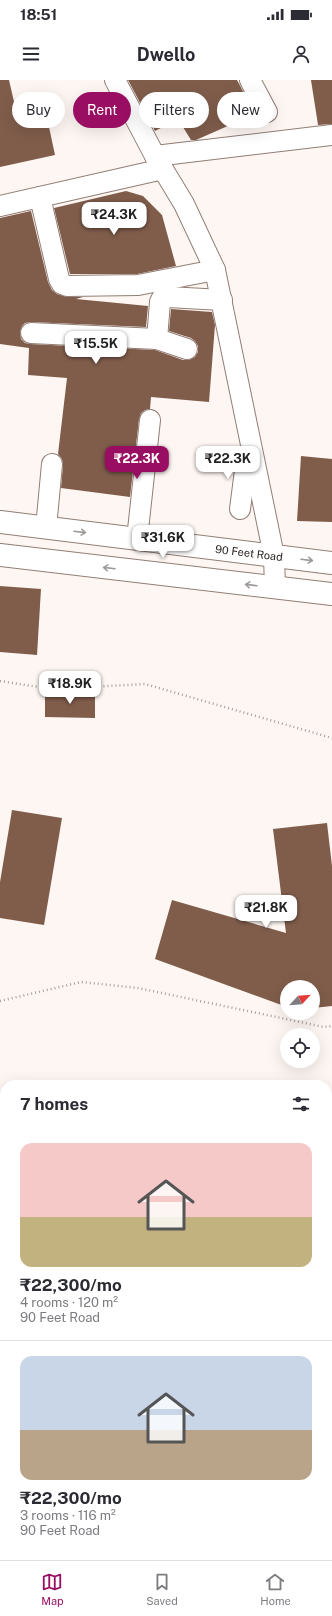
<!DOCTYPE html>
<meta charset="utf-8">
<style>
:root{--surface:#fff;--page:#f7f7f7;--text:#2b2b33;--muted:#7c7c81;--line:#e1e1e2;--accent:#990e62}
body{margin:0;font-family:"Public Sans",sans-serif;background:var(--page);color:var(--text);height:100vh;display:flex;flex-direction:column;font-size:15px;white-space:nowrap}
*{box-sizing:border-box;margin:0}
p{font-size:13px;color:var(--muted)}
.icon{flex:none;width:22px;height:22px;fill:none;stroke:currentColor;stroke-width:2;stroke-linecap:round;stroke-linejoin:round}
.map{position:relative;flex:1;overflow:hidden}
.panel{position:absolute;left:0px;top:1000px;width:332px;height:480px;display:flex;flex-direction:column;background:var(--surface);border-radius:16px 16px 0 0;box-shadow:0 4px 16px #0002}
.panel>*{flex:none}
.hud{position:absolute;left:12px;top:12px;width:308px;height:36px;display:flex;gap:8px}
.needle{width:26px;rotate:64deg}
.tools{position:absolute;left:280px;top:900px;display:grid;gap:8px}
.tools a{display:grid;place-items:center;width:40px;height:40px;border-radius:50%;background:var(--surface);box-shadow:0 4px 16px #0002;font-size:20px}
.price{position:absolute;translate:-50% -34px;padding:0 9px;border-radius:8px;background:#fff;color:#222;font-size:13px;line-height:26px;filter:drop-shadow(0 1px 2px #0008)}
.price::after{content:'';position:absolute;left:50%;top:24px;width:12px;height:9px;margin-left:-6px;background:inherit;clip-path:polygon(0 0,100% 0,50% 100%)}
.price.current{background:var(--accent);color:#fff}
ul{padding:0;list-style:none}
li{display:grid;align-content:center;gap:8px;height:212px;padding:0 20px}
li+li{border-top:1px solid var(--line)}
li span{display:grid;place-items:center;height:124px;border-radius:12px;color:#555}
li>.icon{margin-inline-start:auto}
span .icon{width:72px;height:72px;fill:#fffc;stroke-width:1}
li b{font-size:17px}
h2{display:flex;justify-content:space-between;align-items:center;height:48px;padding:0 20px;font-size:17px}
.pill{padding:0 14px;border-radius:18px;background:var(--surface);box-shadow:0 4px 16px #0002;font-size:14px;line-height:36px}
.pill.current{background:var(--accent);color:#fff}
.status{display:flex;justify-content:space-between;align-items:center;height:28px;padding:0 20px;background:var(--surface);direction:ltr}
.status svg{height:11px;fill:currentColor}
header{display:flex;justify-content:space-between;align-items:center;height:52px;padding:0 20px;background:var(--surface);font-size:18px;font-weight:700}
.menu{display:flex;justify-content:space-around;align-items:center;height:56px;border-top:1px solid var(--line);background:var(--surface);font-size:11px;color:var(--muted)}
.menu a{display:grid;justify-items:center;gap:2px}
.menu .current{color:var(--accent)}
.map>svg:first-child{display:block}
.building{fill:#805d4b}
.lines{fill:none;stroke-linecap:round;stroke-linejoin:round}
.street-casing{stroke:#917e75;stroke-width:22}
.secondary-casing{stroke:#917e75;stroke-width:24}
.path{stroke:#a69f9b;stroke-width:2.5;stroke-dasharray:1 3;stroke-linecap:butt}
.street{stroke:#fff;stroke-width:20}
.secondary{stroke:#fff;stroke-width:22}
.rail{stroke:#857e7a;stroke-width:3;stroke-dasharray:2 4;stroke-linecap:butt}
.oneway{stroke:#9d9a98}
.labels{text-anchor:middle;stroke-width:4;stroke-linejoin:round;paint-order:stroke}
.street-label{font-size:11px;fill:#251e1a;stroke:#fff}
</style>
<div class="status"><b>18:51</b><svg viewBox="0 0 49 12"><path d="M0 12V9h3v3zM5 12V6h3v6zM10 12V3h3v9zM15 12V0h3v12zM26 1h20v11H26zM47 4h2v5h-2z"/></svg></div>
<header><svg class="icon" aria-label="menu" viewBox="0 0 24 24"><path d="M4 6h16M4 12h16M4 18h16"/></svg>Dwello<svg class="icon" aria-label="person" viewBox="0 0 24 24"><circle cx="12" cy="8" r="4"/><path d="M4 21q1-7 8-7t8 7"/></svg></header>
<div class="map">
<svg width="332" height="1480" viewBox="0 0 332 1480">
<rect width="100%" height="100%" fill="#fef6f2"/>
<g class="building">
<path d="M 0,0 L 9,0 L 18,39 L 46,33 L 55,75 L 0,87 Z"/>
<path d="M 128,0 L 237,0 L 255,34 L 196,60 L 191,60 L 178,39 L 155,51 Z"/>
<path d="M 311,0 L 332,0 L 332,44 L 318,45 Z"/>
<path d="M 126,111 L 143,116 L 162,135 L 176,186 L 137,194 L 70,194 L 54,128 Z"/>
<path d="M 31,131 L 48,202 L 52,210 L 57,214 L 67,217 L 83,217 L 76,219 L 148,226 L 146,247 L 31,242 L 25,243 L 22,246 L 20,252 L 21,259 L 25,263 L 30,264 L 155,270 L 183,280 L 189,280 L 195,277 L 198,272 L 198,266 L 195,261 L 191,258 L 169,251 L 171,229 L 212,232 L 215,245 L 209,322 L 151,317 L 150,329 L 145,330 L 141,333 L 139,339 L 130,417 L 61,408 L 63,385 L 62,379 L 58,374 L 67,298 L 28,295 L 29,268 L 0,264 L 0,138 Z"/>
<path d="M 301,376 L 332,379 L 332,442 L 297,441 Z"/>
<path d="M 0,506 L 41,509 L 37,575 L 0,572 Z"/>
<path d="M 45,612 L 95,613 L 95,638 L 45,637 Z"/>
<path d="M 12,730 L 62,738 L 44,845 L 0,838 L 0,802 Z"/>
<path d="M 327,743 L 332,786 L 332,926 L 313,928 L 313,907 L 287,907 L 287,927 L 155,879 L 172,820 L 286,853 L 273,749 Z"/>
</g>
<g class="lines">
<defs>
<g id="street">
<path d="M 115,0 L 155,76 L 184,124 L 215,190 L 274,476 L 275,508"/>
<path d="M 250,0 L 267,32"/>
<path d="M 155,76 L 332,55"/>
<path d="M 40,117 L 59,199 L 62,204 L 67,206 L 138,205 L 215,190"/>
<path d="M 0,126 L 163,89"/>
<path d="M 31,253 L 157,259 L 187,269"/>
<path d="M 157,259 L 160,222 L 162,218 L 168,217 L 222,220"/>
<path d="M 240,429 L 247,375"/>
<path d="M 46,448 L 52,384"/>
<path d="M 137,459 L 150,340"/>
<path d="M 327,1150 L 332,1149"/>
<path d="M 0,1163 L 5,1163"/>
<path d="M 0,1301 L 5,1300"/>
</g>
<g id="secondary">
<path d="M 0,442 L 332,483"/>
<path d="M 0,475 L 332,514"/>
</g>
</defs>
<use href="#street" class="street-casing"/>
<use href="#secondary" class="secondary-casing"/>
<g class="path">
<path d="M 0,601 L 39,607 L 71,608 L 145,604 L 332,658"/>
<path d="M 0,921 L 81,902 L 138,908 L 324,947 L 332,946"/>
</g>
<use href="#street" class="street"/>
<use href="#secondary" class="secondary"/>
<g class="rail">
<path d="M 0,1461 L 5,1462"/>
<path d="M 136,1475 L 185,1480"/>
</g>
</g>
<defs><path id="oneway-shaft" d="M-6 0H5M1.5-3L5.5 0L1.5 3" fill="none" stroke-width="1.6" stroke-linecap="round" stroke-linejoin="round"/></defs>
<g class="oneway">
<use href="#oneway-shaft" transform="translate(80 452) rotate(7)"/>
<use href="#oneway-shaft" transform="translate(307 480) rotate(7)"/>
<use href="#oneway-shaft" transform="translate(109 488) rotate(-173)"/>
<use href="#oneway-shaft" transform="translate(251 505) rotate(-173)"/>
</g>
<g class="labels">
<g class="street-label">
<text transform="translate(249 473) rotate(7)" y="4">90 Feet Road</text>
</g>
</g>
</svg>
<div class="tools">
<a><svg class="needle" viewBox="-14 -14 28 28"><path d="M0-13l5 13h-10z" fill="#e53935"/><path d="M0 13l5-13h-10z" fill="#7c7c81"/></svg></a>
<a><svg class="icon" aria-label="locate" viewBox="0 0 24 24"><circle cx="12" cy="12" r="6"/><path d="M12 2v4M12 18v4M2 12h4M18 12h4"/></svg></a>
</div>
<b class="price" style="left:114px;top:156px">₹24.3K</b>
<b class="price" style="left:96px;top:285px">₹15.5K</b>
<b class="price current" style="left:137px;top:400px">₹22.3K</b>
<b class="price" style="left:228px;top:400px">₹22.3K</b>
<b class="price" style="left:163px;top:479px">₹31.6K</b>
<b class="price" style="left:70px;top:625px">₹18.9K</b>
<b class="price" style="left:266px;top:849px">₹21.8K</b>
<div class="hud">
<a class="pill">Buy</a>
<a class="pill current">Rent</a>
<a class="pill">Filters</a>
<a class="pill">New</a>
</div>
<section class="panel">
<h2>7 homes<svg class="icon" aria-label="filters" viewBox="0 0 24 24"><path d="M4 7h16M4 17h16"/><circle cx="9" cy="7" r="2"/><circle cx="15" cy="17" r="2"/></svg></h2>
<ul>
<li><span style="background:linear-gradient(#f6c9c9 60%,#c2b280 0)"><svg class="icon" aria-label="home" viewBox="0 0 24 24"><path d="M3 11l9-7 9 7M6 9v11h12V9"/></svg></span><div><b>₹22,300/mo</b><p>4 rooms · 120 m²</p><p>90 Feet Road</p></div></li>
<li><span style="background:linear-gradient(#c9d6e8 60%,#b9a48a 0)"><svg class="icon" aria-label="home" viewBox="0 0 24 24"><path d="M3 11l9-7 9 7M6 9v11h12V9"/></svg></span><div><b>₹22,300/mo</b><p>3 rooms · 116 m²</p><p>90 Feet Road</p></div></li>
</ul>
</section>
</div>
<nav class="menu">
<a class="current"><svg class="icon" aria-label="map" viewBox="0 0 24 24"><path d="M3 6l6-2 6 2 6-2v14l-6 2-6-2-6 2zM9 4v14M15 6v14"/></svg>Map</a>
<a><svg class="icon" aria-label="saved" viewBox="0 0 24 24"><path d="M7 4h10v16l-5-4-5 4z"/></svg>Saved</a>
<a><svg class="icon" aria-label="home" viewBox="0 0 24 24"><path d="M3 11l9-7 9 7M6 9v11h12V9"/></svg>Home</a>
</nav>
